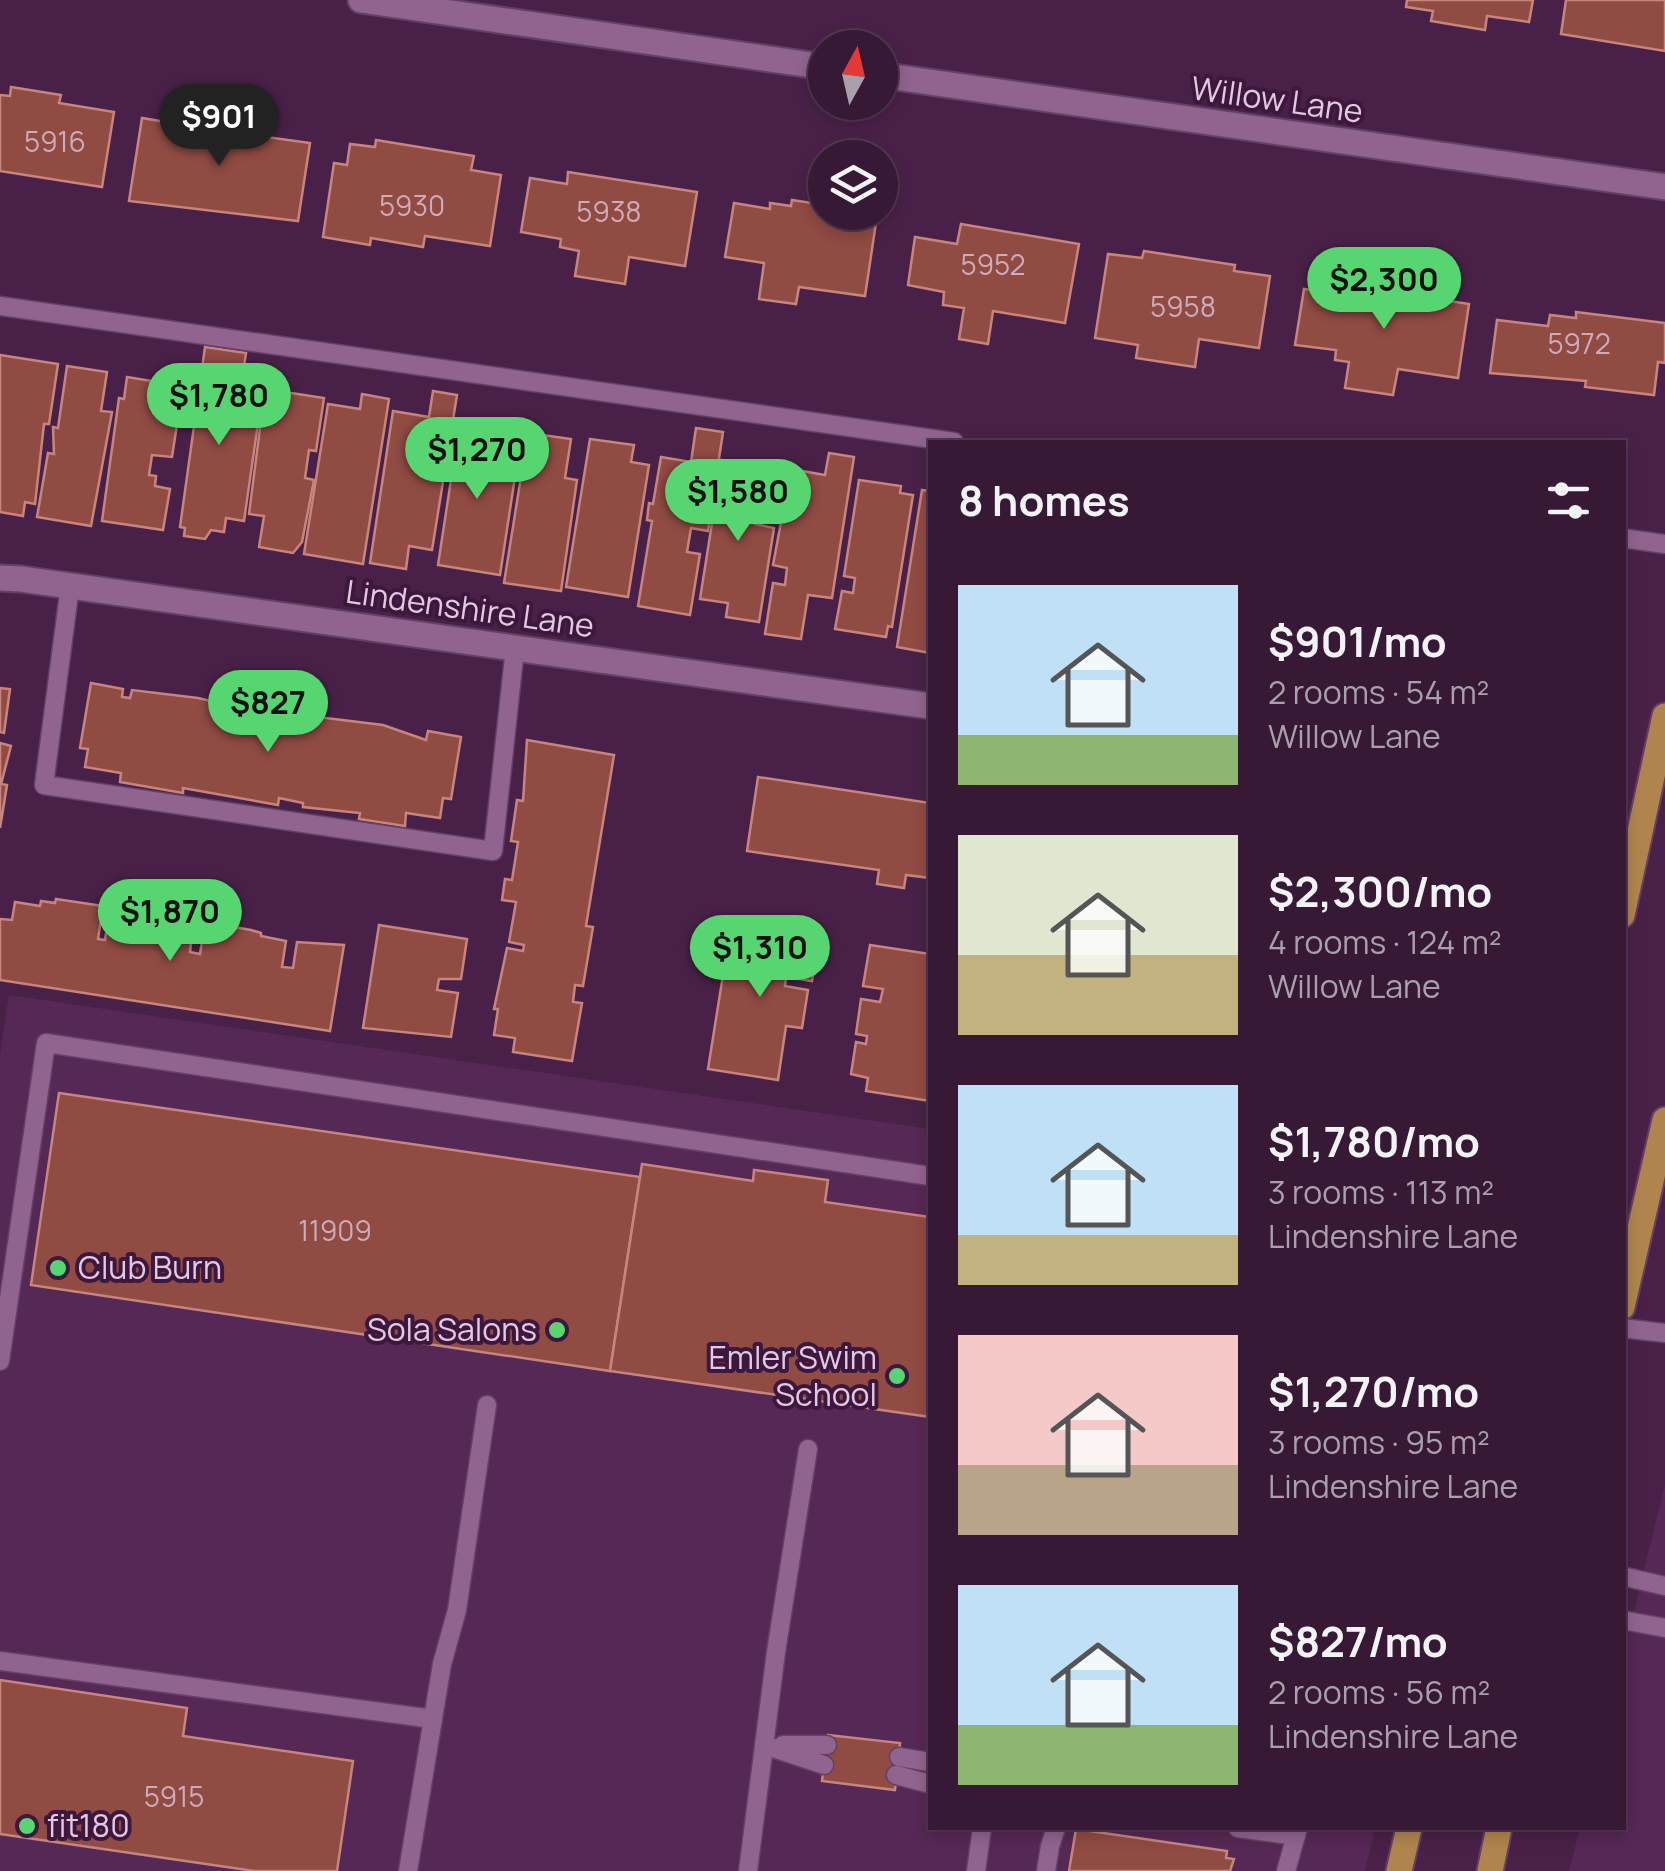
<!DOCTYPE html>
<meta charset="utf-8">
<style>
:root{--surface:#371936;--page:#422642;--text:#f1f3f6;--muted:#aaa0ad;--line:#513851;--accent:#57d570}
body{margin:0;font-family:Manrope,sans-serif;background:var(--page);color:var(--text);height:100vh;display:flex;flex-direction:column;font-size:38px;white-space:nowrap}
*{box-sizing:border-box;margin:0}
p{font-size:32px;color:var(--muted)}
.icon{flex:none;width:55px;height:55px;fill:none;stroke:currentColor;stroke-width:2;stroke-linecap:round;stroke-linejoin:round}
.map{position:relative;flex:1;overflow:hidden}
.side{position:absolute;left:928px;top:440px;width:698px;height:1390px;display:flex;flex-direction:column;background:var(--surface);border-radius:0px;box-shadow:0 5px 15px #0003,0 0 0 2px var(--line)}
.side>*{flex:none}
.needle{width:65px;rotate:8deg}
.buttons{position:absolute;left:808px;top:30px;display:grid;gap:20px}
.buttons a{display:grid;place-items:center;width:90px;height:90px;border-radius:50%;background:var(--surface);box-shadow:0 5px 15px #0003,0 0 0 2px var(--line);font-size:50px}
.price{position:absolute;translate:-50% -85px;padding:0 22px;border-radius:35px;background:var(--accent);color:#111;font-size:32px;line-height:65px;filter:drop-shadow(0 2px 5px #0008)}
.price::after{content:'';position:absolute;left:50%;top:60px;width:30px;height:22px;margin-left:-15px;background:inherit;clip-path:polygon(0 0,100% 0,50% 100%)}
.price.active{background:#222;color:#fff}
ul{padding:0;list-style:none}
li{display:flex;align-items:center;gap:30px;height:250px;padding:0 30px}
li span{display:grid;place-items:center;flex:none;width:280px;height:200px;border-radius:0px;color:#555}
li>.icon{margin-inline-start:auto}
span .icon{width:120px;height:120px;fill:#fffc;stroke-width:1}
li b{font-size:42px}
h2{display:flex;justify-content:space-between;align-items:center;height:120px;padding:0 30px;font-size:42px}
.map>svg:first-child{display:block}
.built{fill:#562855}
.building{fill:#904b43;stroke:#c7857d;stroke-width:2.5}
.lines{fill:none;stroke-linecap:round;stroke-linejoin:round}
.service-casing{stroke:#634164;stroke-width:21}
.minor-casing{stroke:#634164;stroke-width:29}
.primary-casing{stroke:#634164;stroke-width:29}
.service{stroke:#90648f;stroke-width:18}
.minor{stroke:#90648f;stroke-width:25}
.primary{stroke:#b0854d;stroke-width:25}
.poi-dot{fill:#57d570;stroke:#3d173d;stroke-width:4}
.labels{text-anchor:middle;stroke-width:8;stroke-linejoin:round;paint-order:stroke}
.number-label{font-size:28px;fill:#ceaaba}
.street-label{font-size:32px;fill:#e2c9e1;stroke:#3d173d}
.poi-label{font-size:32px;fill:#e2c9e1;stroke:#3d173d;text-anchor:start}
</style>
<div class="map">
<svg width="1665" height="1871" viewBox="0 0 1665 1871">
<rect width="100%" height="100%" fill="#492148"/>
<g class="built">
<path d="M 9,995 L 930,1129 L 930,1828 L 1375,1828 L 1365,1871 L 0,1871 L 0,1055 Z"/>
<path d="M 1665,1484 L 1665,1871 L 1569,1871 L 1580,1828 L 1622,1828 L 1623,1656 Z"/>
</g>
<g class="building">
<path d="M 1407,0 L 1533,0 L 1529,22 L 1487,16 L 1485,30 L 1431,21 L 1433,11 L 1406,7 Z"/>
<path d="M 1566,0 L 1665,0 L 1665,51 L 1561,34 Z"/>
<path d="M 11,87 L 61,95 L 59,103 L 114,112 L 102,187 L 0,171 L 0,95 L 10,96 Z"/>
<path d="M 204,115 L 255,123 L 253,135 L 310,143 L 298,221 L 129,201 L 142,118 L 202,128 Z"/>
<path d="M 376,140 L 474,156 L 471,170 L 501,175 L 490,246 L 425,236 L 423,247 L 371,238 L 370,245 L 323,237 L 334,163 L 347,165 L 350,144 L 375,147 Z"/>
<path d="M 568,172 L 697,192 L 685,266 L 629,257 L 625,284 L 575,276 L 579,251 L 560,247 L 561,239 L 521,232 L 530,178 L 567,184 Z"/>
<path d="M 792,200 L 825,205 L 825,212 L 854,212 L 877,216 L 865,296 L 799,287 L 796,304 L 759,299 L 764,263 L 725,257 L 734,203 L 770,209 L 770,203 L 791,206 Z"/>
<path d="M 961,224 L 1079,244 L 1065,323 L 993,311 L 988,344 L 959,339 L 964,308 L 943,305 L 944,292 L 908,285 L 915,237 L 957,244 Z"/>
<path d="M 1144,251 L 1235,265 L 1234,271 L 1270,276 L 1259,348 L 1199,339 L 1195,367 L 1136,358 L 1138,345 L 1095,338 L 1108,254 L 1142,258 Z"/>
<path d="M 1365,280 L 1426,289 L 1424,297 L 1469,304 L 1458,378 L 1398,369 L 1393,395 L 1345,388 L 1349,362 L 1335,360 L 1336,350 L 1295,345 L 1304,289 L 1341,294 L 1342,286 L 1363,289 Z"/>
<path d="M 1576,312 L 1665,323 L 1665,363 L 1658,362 L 1654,395 L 1585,387 L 1586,381 L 1490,373 L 1497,320 L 1548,326 L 1550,315 L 1576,318 Z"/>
<path d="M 205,347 L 246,353 L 242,379 L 238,378 L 237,385 L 246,387 L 245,397 L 248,398 L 245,421 L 258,423 L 244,521 L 226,518 L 224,532 L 211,530 L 205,539 L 184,536 L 185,528 L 180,527 Z"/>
<path d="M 0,355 L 58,364 L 49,424 L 44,424 L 35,504 L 25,502 L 23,516 L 0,512 Z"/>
<path d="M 67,366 L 107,372 L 101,411 L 112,412 L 91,526 L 37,517 L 48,453 L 54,454 L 53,427 L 58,428 Z"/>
<path d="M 127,377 L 176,385 L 173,404 L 180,405 L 172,457 L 152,455 L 149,475 L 156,476 L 155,486 L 170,489 L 163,530 L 102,521 L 119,398 L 124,399 Z"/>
<path d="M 265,389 L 324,398 L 316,451 L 309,450 L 305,478 L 314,480 L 302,542 L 293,553 L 259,547 L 264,516 L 249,514 Z"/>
<path d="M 433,391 L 457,395 L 432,550 L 409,546 L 406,569 L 370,563 L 393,411 L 429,417 Z"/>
<path d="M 362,394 L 389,399 L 363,564 L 304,554 L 328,404 L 360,409 Z"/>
<path d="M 460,421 L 505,428 L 499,465 L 508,467 L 507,476 L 515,477 L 500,575 L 438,565 Z"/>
<path d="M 696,428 L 723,432 L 708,531 L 691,528 L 687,552 L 700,554 L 690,615 L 638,606 L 652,521 L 647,520 L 649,503 L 653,504 L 661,457 L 691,462 Z"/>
<path d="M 528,433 L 571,439 L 565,478 L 577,480 L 561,591 L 504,583 Z"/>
<path d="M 590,439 L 634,445 L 631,462 L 649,465 L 628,597 L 566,587 Z"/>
<path d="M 829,453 L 854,457 L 832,598 L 808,595 L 801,639 L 765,634 L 773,583 L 785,585 L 787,568 L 773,565 L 791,469 L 825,475 Z"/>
<path d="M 722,460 L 765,466 L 755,524 L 774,528 L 759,622 L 726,617 L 728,603 L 700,599 Z"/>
<path d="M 859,480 L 901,486 L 900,493 L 913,495 L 892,627 L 888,626 L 886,637 L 835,629 L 842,591 L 853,593 L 855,578 L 844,576 Z"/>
<path d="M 922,490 L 930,491 L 930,653 L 897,647 Z"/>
<path d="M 91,683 L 123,689 L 122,697 L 130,698 L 132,690 L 198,698 L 236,707 L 383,725 L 426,740 L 428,731 L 461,737 L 451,799 L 443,798 L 440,818 L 406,813 L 405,826 L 359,819 L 360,813 L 303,807 L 303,803 L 279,798 L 278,805 L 183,788 L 183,793 L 120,782 L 121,773 L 85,767 L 88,749 L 80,748 Z"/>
<path d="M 0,688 L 10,689 L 4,733 L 0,732 Z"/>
<path d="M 527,740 L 614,755 L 586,926 L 593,927 L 583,986 L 575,985 L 573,1002 L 582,1003 L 572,1061 L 513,1052 L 515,1038 L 494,1035 L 498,1009 L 494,1009 L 507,948 L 523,951 L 524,945 L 509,942 L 516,902 L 502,900 L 505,879 L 512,880 L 518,842 L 511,841 L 517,800 L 523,801 Z"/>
<path d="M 0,743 L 11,746 L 1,784 L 7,785 L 0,828 Z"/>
<path d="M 758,777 L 930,803 L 930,878 L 906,875 L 904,888 L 877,884 L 879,870 L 747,851 Z"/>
<path d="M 56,899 L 103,906 L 98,939 L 105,940 L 109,914 L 170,919 L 169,923 L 193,927 L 190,952 L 200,954 L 205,922 L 251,930 L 261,933 L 261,936 L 286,941 L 282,967 L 293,968 L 297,942 L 344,945 L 330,1031 L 0,980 L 0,919 L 12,920 L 15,902 L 40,906 L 41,901 L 55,903 Z"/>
<path d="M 379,925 L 467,939 L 461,979 L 439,979 L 437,990 L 458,993 L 451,1037 L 363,1028 Z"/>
<path d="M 731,925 L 819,938 L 812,981 L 786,977 L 785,986 L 808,990 L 802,1028 L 786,1026 L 778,1080 L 708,1069 Z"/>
<path d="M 870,945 L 930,954 L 930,1101 L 866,1091 L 868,1078 L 851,1074 L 856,1042 L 866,1044 L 867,1036 L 856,1034 L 861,999 L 880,1002 L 883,989 L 863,986 Z"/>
<path d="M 59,1093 L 640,1177 L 610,1371 L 31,1285 Z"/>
<path d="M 642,1164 L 753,1181 L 754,1170 L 828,1180 L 825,1202 L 930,1217 L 930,1417 L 610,1371 Z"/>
<path d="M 0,1680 L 187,1708 L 183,1736 L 353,1761 L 337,1871 L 254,1871 L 0,1834 Z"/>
<path d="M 828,1735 L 900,1743 L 895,1790 L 822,1781 Z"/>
<path d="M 1076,1829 L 1227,1851 L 1226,1858 L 1234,1859 L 1230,1871 L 1069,1871 Z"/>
</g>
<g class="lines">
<defs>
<g id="service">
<path d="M 0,306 L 954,442"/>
<path d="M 1622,538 L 1665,544"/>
<path d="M 70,586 L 44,785 L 493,851 L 515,648"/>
<path d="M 1622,1328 L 1665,1333"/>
<path d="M 0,1361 L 46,1043 L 930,1176"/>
<path d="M 1622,1576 L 1665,1586"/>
<path d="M 1622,1620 L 1665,1628"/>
<path d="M 0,1661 L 433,1719"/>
<path d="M 764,1745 L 824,1765"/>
<path d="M 783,1745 L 827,1745"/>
<path d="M 899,1757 L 930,1762"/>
<path d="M 896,1775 L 930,1784"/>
<path d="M 1238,1828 L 1296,1836"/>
<path d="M 408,1871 L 442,1664 L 457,1610 L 487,1405"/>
<path d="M 748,1871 L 776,1652 L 808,1449"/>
<path d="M 976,1871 L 982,1828"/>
<path d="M 1046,1871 L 1050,1846 L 1056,1828"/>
<path d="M 1286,1871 L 1298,1828"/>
</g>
<g id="minor">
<path d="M 361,0 L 825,67"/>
<path d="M 880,75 L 1665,187"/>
<path d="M 0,578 L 21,579 L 930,706"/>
</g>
<g id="primary">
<path d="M 1622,915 L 1665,716"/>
<path d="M 1622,1307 L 1665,1120"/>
<path d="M 1399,1871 L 1409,1828"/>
<path d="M 1490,1871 L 1499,1828"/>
</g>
</defs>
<use href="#service" class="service-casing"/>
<use href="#minor" class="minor-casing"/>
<use href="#primary" class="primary-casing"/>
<use href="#service" class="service"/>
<use href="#minor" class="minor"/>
<use href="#primary" class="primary"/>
</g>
<g class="poi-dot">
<circle cx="58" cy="1268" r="10"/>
<circle cx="557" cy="1330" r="10"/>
<circle cx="897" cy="1376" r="10"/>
<circle cx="27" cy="1826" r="10"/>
</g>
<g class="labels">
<g class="number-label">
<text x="55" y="152">5916</text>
<text x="412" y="216">5930</text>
<text x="609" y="222">5938</text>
<text x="993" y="275">5952</text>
<text x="1183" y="317">5958</text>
<text x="1579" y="354">5972</text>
<text x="335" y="1241">11909</text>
<text x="174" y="1807">5915</text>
</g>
<g class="street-label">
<text transform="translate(1277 100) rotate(8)" y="11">Willow Lane</text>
<text transform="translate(470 609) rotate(8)" y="11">Lindenshire Lane</text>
</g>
<g class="poi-label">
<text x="78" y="1279">Club Burn</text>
<text x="537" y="1341" text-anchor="end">Sola Salons</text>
<text x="877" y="1369" text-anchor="end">Emler Swim<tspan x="877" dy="37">School</tspan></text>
<text x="47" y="1837">fit180</text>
</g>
</g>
</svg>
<div class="buttons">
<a><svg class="needle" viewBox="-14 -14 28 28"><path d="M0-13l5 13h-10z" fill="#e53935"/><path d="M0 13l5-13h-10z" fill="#aaa0ad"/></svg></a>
<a><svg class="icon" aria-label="layers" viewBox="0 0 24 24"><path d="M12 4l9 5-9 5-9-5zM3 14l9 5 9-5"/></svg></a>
</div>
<b class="price active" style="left:219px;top:169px">$901</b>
<b class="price" style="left:1384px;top:332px">$2,300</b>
<b class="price" style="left:219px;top:448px">$1,780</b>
<b class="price" style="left:477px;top:502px">$1,270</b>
<b class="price" style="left:738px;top:544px">$1,580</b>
<b class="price" style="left:268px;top:755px">$827</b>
<b class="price" style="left:170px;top:964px">$1,870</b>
<b class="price" style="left:760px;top:1000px">$1,310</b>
<section class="side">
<h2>8 homes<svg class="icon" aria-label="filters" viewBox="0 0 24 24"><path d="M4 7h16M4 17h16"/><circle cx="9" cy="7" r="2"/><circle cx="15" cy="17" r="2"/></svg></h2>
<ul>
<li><span style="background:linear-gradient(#bfe0f5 75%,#8fb573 0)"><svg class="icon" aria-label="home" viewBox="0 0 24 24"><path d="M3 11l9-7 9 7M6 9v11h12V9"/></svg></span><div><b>$901/mo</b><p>2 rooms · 54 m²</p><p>Willow Lane</p></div></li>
<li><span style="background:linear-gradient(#dfe7d0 60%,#c2b280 0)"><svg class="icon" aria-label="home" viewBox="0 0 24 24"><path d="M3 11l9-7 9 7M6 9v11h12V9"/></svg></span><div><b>$2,300/mo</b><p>4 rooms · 124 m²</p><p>Willow Lane</p></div></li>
<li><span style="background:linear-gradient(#bfe0f5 75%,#c2b280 0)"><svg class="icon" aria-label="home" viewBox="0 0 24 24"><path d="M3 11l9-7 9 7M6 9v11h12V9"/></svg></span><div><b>$1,780/mo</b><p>3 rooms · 113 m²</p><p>Lindenshire Lane</p></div></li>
<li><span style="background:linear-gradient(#f6c9c9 65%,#b9a48a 0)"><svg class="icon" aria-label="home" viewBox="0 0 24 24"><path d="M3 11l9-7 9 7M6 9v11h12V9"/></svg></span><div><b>$1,270/mo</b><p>3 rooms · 95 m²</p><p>Lindenshire Lane</p></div></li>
<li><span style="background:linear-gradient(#bfe0f5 70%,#8fb573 0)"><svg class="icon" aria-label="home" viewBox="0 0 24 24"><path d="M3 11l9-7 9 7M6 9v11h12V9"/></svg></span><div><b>$827/mo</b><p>2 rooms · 56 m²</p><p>Lindenshire Lane</p></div></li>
</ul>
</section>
</div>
